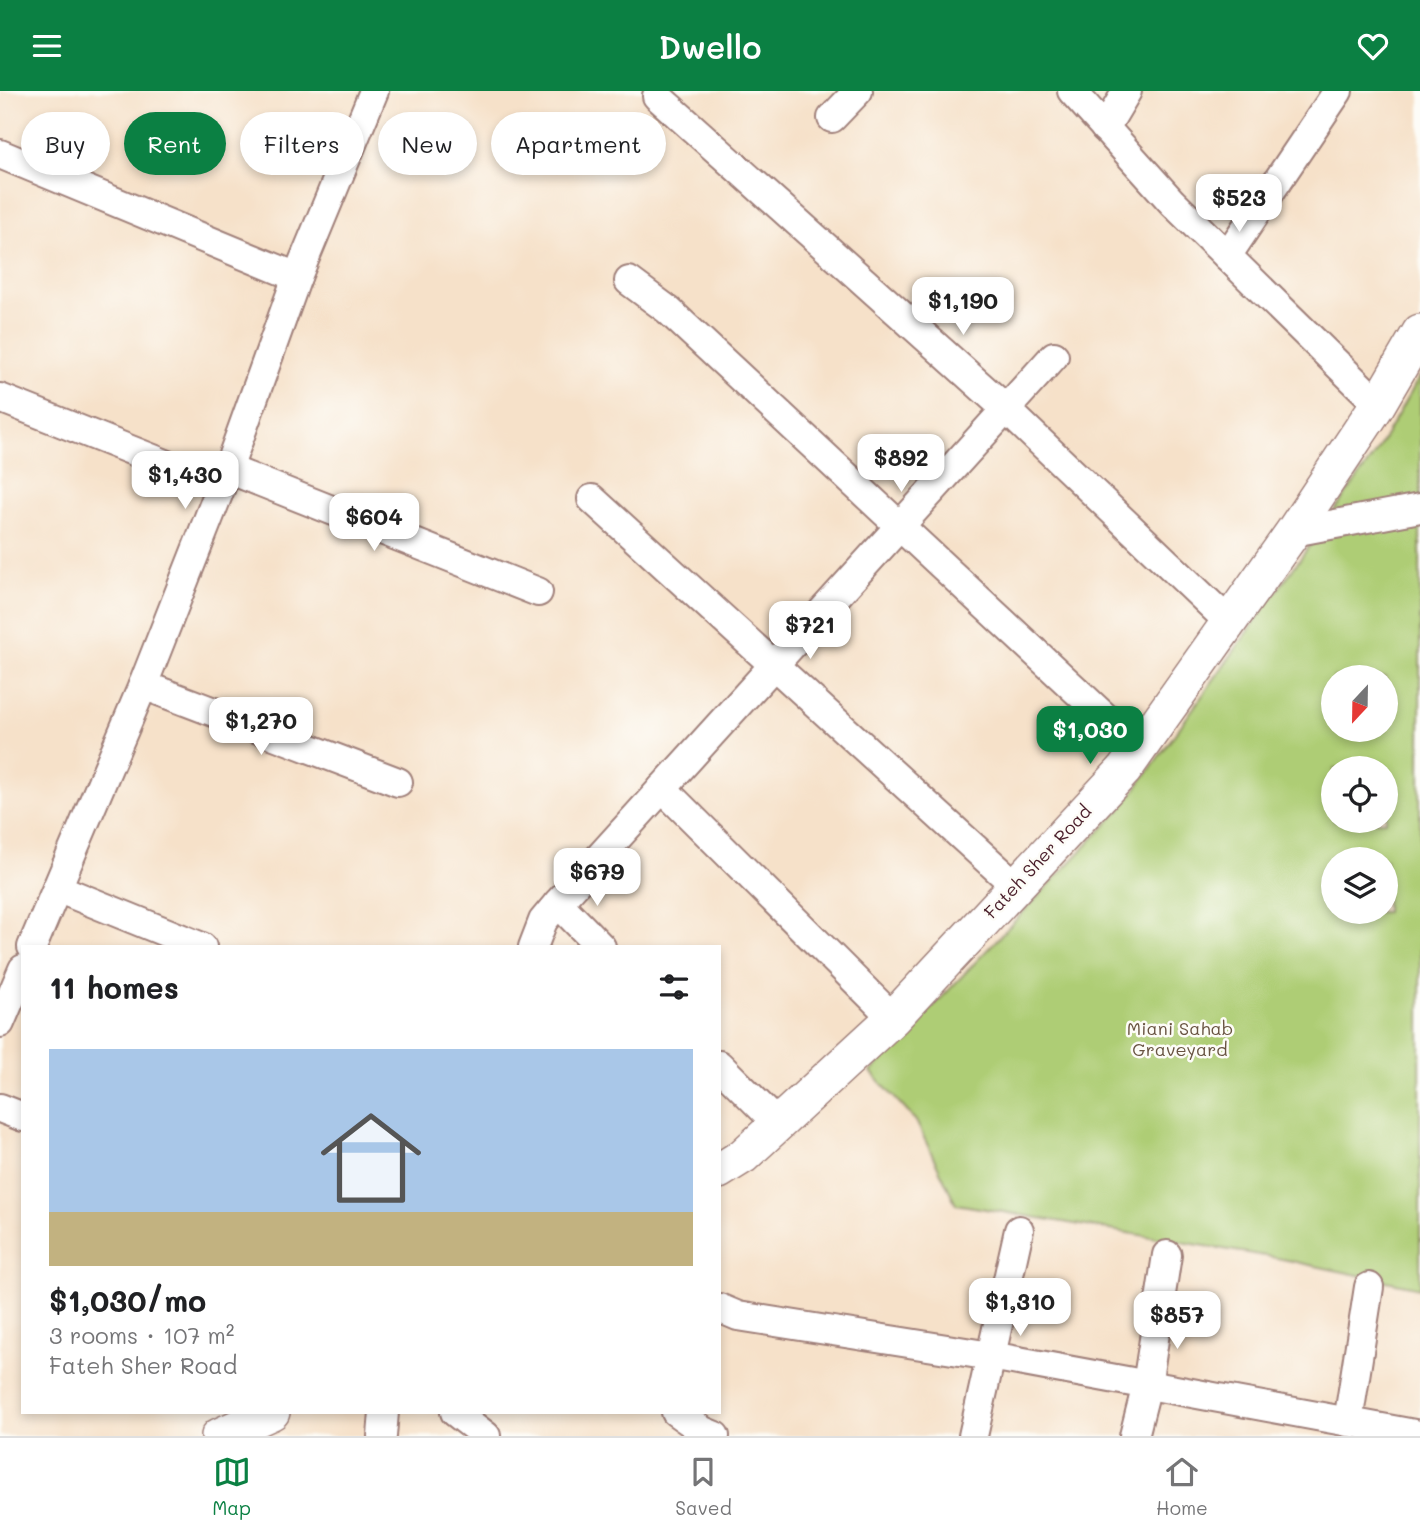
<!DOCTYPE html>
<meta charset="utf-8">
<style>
:root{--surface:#fff;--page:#f2f2f2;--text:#202124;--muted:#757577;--line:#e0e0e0;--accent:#0b8043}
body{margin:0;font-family:Mali,sans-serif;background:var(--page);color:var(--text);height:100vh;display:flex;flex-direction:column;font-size:26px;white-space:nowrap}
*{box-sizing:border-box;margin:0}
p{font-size:23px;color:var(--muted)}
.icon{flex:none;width:38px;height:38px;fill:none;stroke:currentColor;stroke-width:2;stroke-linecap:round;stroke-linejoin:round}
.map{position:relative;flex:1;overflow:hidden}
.side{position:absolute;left:21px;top:854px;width:700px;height:469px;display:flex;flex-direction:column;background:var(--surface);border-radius:0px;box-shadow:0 4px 10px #0003}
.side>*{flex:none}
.top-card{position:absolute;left:21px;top:21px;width:700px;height:63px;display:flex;gap:14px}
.needle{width:46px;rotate:202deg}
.tools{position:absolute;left:1321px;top:574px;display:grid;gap:14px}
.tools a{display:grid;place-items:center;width:77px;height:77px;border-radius:50%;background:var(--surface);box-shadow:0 4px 10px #0003;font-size:35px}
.price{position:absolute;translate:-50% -60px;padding:0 16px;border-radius:14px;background:#fff;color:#222;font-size:23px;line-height:46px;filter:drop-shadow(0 2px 4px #0008)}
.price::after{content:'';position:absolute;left:50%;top:42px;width:21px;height:16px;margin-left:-10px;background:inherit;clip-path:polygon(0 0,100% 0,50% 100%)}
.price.on{background:var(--accent);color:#fff}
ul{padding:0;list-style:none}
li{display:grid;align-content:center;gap:14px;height:371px;padding:0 28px}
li+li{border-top:2px solid var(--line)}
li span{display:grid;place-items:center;height:217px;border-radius:0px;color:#555}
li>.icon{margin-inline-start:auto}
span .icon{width:126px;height:126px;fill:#fffc;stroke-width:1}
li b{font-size:30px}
h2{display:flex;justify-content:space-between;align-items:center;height:84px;padding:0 28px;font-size:30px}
.chip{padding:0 24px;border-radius:32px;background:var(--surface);box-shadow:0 4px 10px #0003;font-size:24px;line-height:63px}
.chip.on{background:var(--accent);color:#fff}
header{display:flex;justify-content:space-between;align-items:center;height:91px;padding:0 28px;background:var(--accent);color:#fff;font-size:32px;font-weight:600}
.menu{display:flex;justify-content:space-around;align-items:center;height:98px;border-top:2px solid var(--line);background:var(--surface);font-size:19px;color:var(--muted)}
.menu a{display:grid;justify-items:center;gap:4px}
.menu .on{color:var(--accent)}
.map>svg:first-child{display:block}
.green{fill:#aecd74;stroke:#7c7650;stroke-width:2;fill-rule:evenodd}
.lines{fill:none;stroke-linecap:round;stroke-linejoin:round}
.minor-casing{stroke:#a0807a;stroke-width:32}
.tertiary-casing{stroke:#a0807a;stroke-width:38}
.minor{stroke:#fff;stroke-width:28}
.tertiary{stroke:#fff;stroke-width:35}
.labels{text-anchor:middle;stroke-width:5;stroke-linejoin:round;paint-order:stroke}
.street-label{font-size:18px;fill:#4a1f2b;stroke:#fdfcf7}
.park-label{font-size:18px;fill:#685341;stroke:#fdfcf7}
</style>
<header><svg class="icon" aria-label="menu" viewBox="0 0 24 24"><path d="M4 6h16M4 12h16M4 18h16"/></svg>Dwello<svg class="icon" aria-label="heart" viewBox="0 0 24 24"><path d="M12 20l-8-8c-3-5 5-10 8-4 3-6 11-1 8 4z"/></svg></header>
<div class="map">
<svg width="1420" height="1345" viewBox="0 0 1420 1345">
<rect width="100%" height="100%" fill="#fdfcf7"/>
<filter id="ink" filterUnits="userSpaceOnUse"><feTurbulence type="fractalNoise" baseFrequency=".0143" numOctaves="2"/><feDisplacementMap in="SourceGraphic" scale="14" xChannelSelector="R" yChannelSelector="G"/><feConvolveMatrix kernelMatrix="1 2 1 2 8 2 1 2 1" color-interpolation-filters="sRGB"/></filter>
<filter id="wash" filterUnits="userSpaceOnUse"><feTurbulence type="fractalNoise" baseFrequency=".00686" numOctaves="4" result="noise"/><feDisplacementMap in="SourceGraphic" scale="28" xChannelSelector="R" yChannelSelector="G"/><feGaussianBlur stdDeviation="1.57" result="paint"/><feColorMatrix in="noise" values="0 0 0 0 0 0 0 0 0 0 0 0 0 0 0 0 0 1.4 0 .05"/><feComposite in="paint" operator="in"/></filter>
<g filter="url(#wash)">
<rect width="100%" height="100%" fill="#f6e1c9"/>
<path class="green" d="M 1420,285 L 1420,1197 L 1277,1167 L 956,1113 L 916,1030 L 871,981 L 1122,717 L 1375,363 ZM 1334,586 L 1386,586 L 1386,639 L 1334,639 ZM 1334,677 L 1386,677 L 1386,730 L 1334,730 ZM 1334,768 L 1386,768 L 1386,821 L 1334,821 Z"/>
</g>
<g filter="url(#ink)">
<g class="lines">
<defs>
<g id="minor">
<path d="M 1072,0 L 1172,111 L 1378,313"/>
<path d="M 657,5 L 1006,318 L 1229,531"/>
<path d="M 832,27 L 858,0"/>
<path d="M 1105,37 L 1127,0"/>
<path d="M 0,63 L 297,186"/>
<path d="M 1227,165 L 1338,0"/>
<path d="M 629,190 L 668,219 L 1139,658"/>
<path d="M 0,307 L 221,395"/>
<path d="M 228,378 L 538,501"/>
<path d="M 592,408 L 1016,795"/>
<path d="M 1293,441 L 1420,417"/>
<path d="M 143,594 L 398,691"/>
<path d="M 662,697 L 893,927"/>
<path d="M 57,797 L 202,856"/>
<path d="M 558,812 L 601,856"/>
<path d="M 32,856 L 143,594 L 228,378 L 297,186 L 374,0"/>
<path d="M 533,856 L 543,830 L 558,812 L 1054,265"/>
<path d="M 0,932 L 23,878"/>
<path d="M 719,974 L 778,1033"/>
<path d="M 0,1017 L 23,1026"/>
<path d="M 719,1217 L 738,1225 L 991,1265 L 1420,1344"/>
<path d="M 455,1321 L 486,1345"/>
<path d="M 676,1321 L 703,1340 L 715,1345"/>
<path d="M 1348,1331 L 1369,1196"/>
<path d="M 382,1345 L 384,1321"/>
<path d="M 973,1345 L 1019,1139"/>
<path d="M 1134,1345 L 1147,1294 L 1167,1164"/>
</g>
<g id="tertiary">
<path d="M 719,1080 L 743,1065 L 893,927 L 1124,679 L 1293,441 L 1378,313 L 1420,241"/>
<path d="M 219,1345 L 272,1321"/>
</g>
</defs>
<use href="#minor" class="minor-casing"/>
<use href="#tertiary" class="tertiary-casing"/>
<use href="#minor" class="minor"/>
<use href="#tertiary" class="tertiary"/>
</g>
</g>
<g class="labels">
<g class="street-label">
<text transform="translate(1038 771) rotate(-47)" y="6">Fateh Sher Road</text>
</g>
<g class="park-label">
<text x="1180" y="944">Miani Sahab<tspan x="1180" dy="21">Graveyard</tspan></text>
</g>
</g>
</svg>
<div class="tools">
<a><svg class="needle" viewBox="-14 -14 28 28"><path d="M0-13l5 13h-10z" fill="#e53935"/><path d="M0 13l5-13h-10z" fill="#757577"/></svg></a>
<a><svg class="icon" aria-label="locate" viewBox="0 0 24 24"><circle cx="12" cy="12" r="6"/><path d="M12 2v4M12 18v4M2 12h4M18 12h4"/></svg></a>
<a><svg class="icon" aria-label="layers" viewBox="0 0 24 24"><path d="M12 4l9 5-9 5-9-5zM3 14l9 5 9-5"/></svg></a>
</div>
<b class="price" style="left:1239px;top:143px">$523</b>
<b class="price" style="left:963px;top:246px">$1,190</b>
<b class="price" style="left:901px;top:403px">$892</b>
<b class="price" style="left:185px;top:420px">$1,430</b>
<b class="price" style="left:374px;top:462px">$604</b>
<b class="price" style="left:810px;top:570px">$721</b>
<b class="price" style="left:261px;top:666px">$1,270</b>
<b class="price on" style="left:1090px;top:675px">$1,030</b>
<b class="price" style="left:597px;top:817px">$679</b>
<b class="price" style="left:1020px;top:1247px">$1,310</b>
<b class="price" style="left:1177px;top:1260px">$857</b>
<div class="top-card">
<a class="chip">Buy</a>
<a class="chip on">Rent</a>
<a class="chip">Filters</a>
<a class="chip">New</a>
<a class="chip">Apartment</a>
</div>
<section class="side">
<h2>11 homes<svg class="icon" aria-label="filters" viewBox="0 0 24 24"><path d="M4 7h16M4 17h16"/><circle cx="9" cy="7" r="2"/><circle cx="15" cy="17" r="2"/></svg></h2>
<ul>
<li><span style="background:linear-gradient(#a9c7e8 75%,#c2b280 0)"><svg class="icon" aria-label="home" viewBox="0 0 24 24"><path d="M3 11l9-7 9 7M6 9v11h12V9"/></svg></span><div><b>$1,030/mo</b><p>3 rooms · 107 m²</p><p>Fateh Sher Road</p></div></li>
</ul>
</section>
</div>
<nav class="menu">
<a class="on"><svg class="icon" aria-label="map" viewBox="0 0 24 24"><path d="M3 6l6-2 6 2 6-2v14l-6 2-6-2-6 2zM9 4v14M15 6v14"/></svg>Map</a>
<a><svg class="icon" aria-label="saved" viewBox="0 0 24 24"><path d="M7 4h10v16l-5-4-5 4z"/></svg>Saved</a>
<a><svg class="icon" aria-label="home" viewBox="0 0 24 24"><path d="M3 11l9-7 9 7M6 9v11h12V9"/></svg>Home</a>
</nav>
